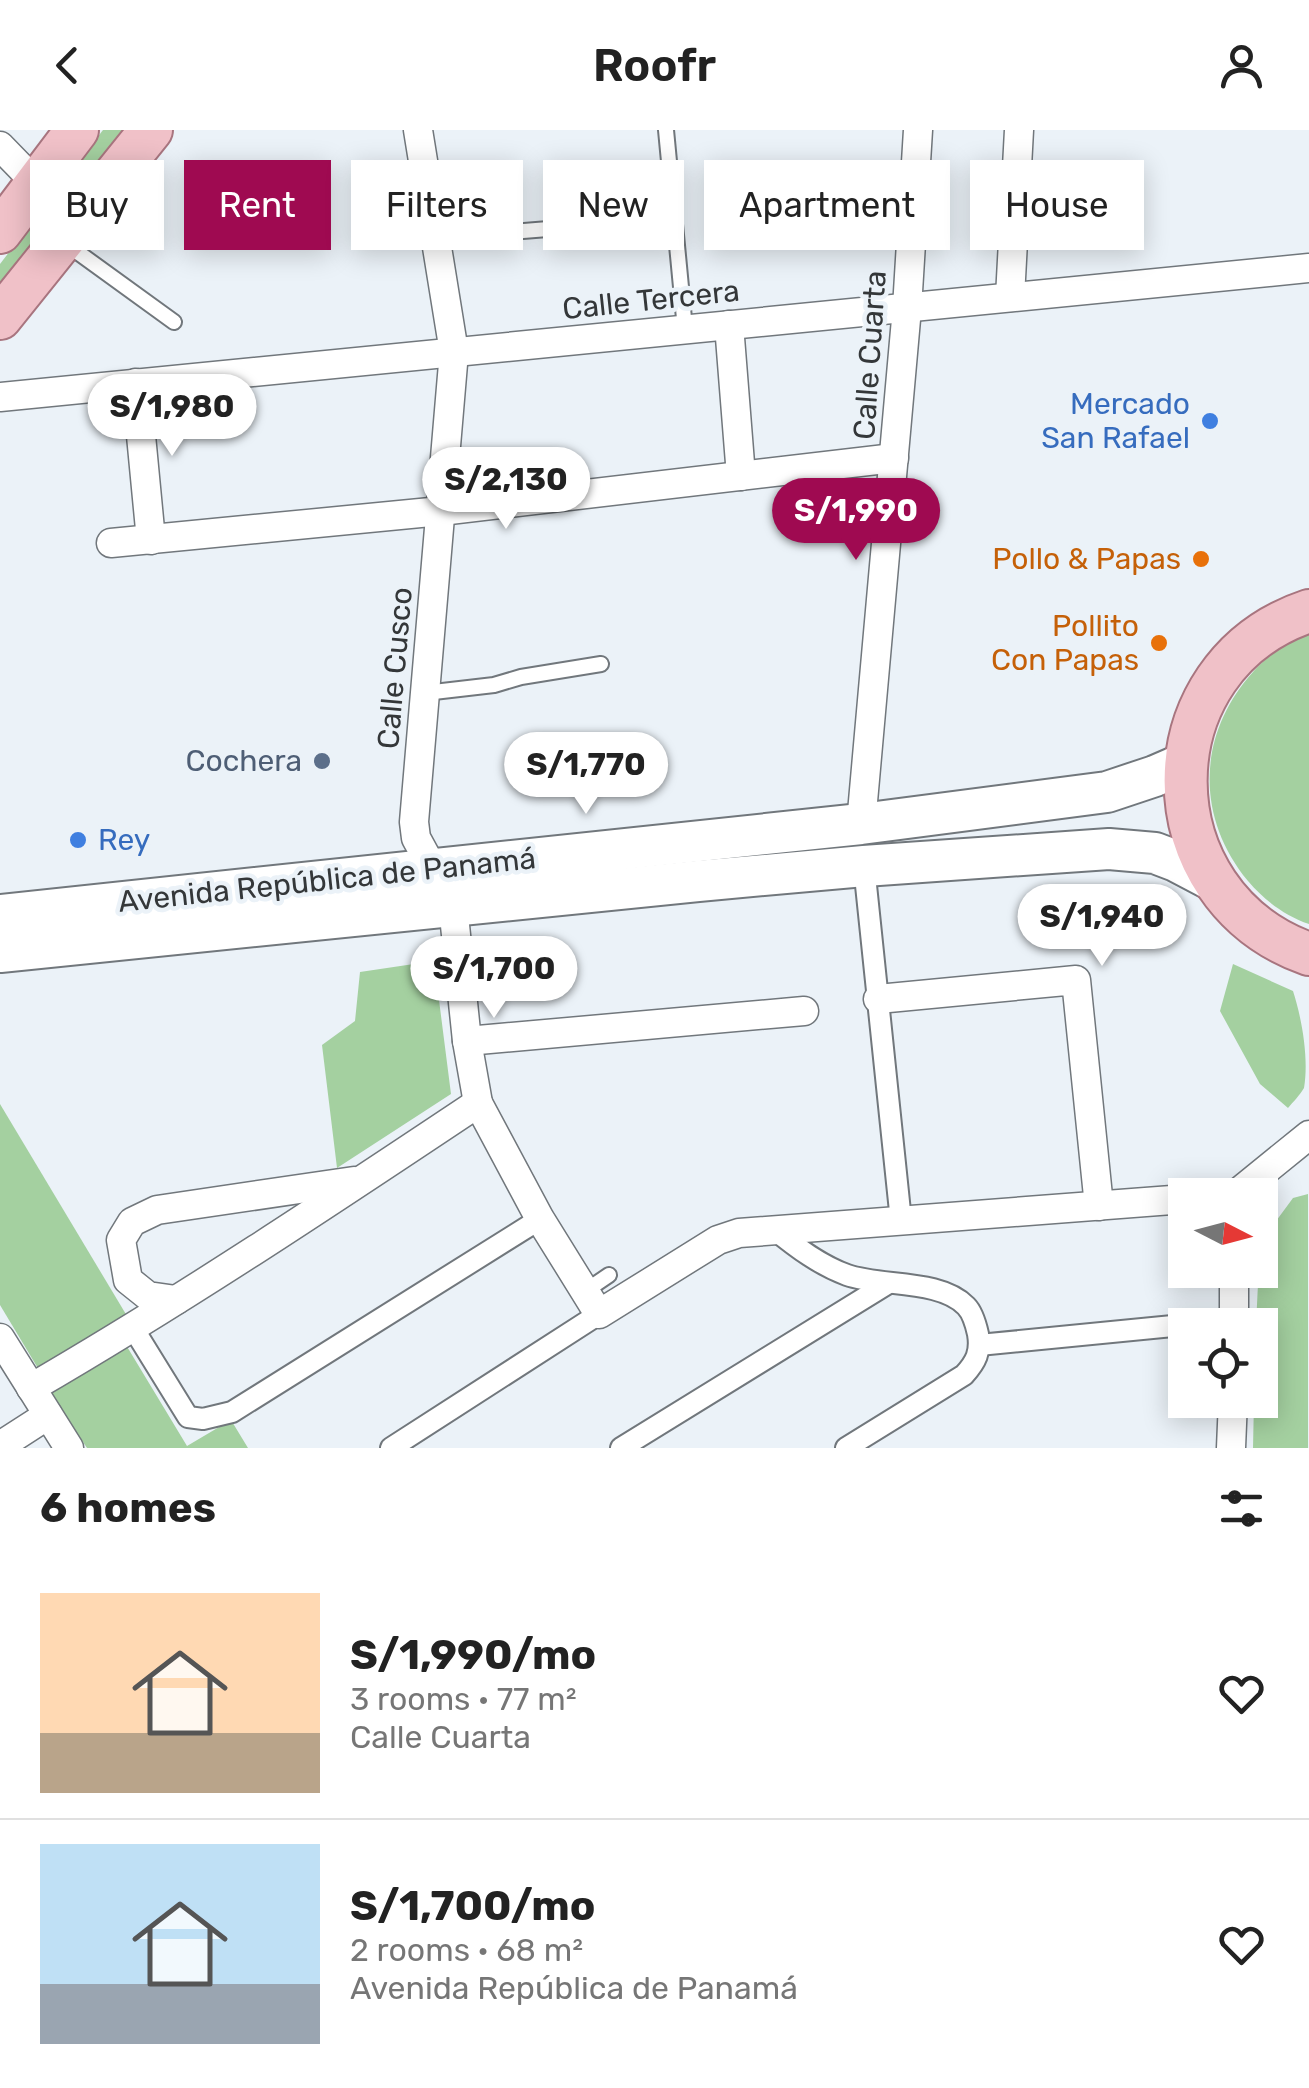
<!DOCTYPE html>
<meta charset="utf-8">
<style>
:root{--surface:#fff;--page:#f2f2f2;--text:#222;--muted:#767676;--line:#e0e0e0;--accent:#9f0a51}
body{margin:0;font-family:Rubik,sans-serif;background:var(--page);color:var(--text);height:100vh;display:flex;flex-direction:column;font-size:38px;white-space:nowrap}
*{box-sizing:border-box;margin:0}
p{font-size:32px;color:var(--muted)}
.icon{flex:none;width:55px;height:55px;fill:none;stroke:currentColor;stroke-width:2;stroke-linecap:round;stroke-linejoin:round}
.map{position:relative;height:1318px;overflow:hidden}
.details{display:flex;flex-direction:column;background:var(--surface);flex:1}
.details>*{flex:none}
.guide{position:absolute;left:30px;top:30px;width:1250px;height:90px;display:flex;gap:20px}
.needle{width:65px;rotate:96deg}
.fabs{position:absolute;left:1168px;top:1048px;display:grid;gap:20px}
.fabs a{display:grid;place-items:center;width:110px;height:110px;border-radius:0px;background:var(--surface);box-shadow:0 5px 25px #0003;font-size:50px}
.price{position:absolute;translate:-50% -85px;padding:0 22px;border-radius:35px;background:#fff;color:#222;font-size:32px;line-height:65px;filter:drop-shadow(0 2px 5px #0008)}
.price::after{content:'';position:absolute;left:50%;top:60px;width:30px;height:22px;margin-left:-15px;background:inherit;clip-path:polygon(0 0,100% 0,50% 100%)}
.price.selected{background:var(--accent);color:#fff}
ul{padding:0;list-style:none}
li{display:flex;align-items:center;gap:30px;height:250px;padding:0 40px}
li+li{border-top:2px solid var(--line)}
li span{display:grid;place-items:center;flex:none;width:280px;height:200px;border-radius:0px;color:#555}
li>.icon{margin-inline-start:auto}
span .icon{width:120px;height:120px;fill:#fffc;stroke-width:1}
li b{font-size:42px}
h2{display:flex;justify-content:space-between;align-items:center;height:120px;padding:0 40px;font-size:42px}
.tag{padding:0 35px;border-radius:0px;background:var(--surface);box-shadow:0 5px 25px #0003;font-size:35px;line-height:90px}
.tag.selected{background:var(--accent);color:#fff}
header{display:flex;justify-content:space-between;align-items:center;height:130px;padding:0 40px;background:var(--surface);font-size:45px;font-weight:600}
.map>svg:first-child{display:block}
.green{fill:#a4d0a0}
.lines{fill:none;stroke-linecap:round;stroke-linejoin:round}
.service-casing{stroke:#71777c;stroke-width:18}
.pedestrian-casing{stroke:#71777c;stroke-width:24}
.minor-casing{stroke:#71777c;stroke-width:31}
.secondary-casing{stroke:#71777c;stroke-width:44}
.primary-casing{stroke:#a8757f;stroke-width:46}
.service{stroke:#fff;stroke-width:14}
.pedestrian{stroke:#fff;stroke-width:20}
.minor{stroke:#fff;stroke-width:28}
.secondary{stroke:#fff;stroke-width:40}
.primary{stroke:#f0c1c8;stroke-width:42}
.shop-dot{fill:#3f7fe0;stroke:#ebf2f8;stroke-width:4}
.food-dot{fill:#e8710a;stroke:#ebf2f8;stroke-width:4}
.service-dot{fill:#5c6f8a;stroke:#ebf2f8;stroke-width:4}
.labels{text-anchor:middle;stroke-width:9;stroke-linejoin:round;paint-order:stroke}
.street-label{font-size:30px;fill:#343739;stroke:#ebf2f8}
.shop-label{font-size:30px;fill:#366cbe;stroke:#ebf2f8;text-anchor:end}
.food-label{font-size:30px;fill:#c56008;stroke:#ebf2f8;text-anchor:end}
.service-label{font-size:30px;fill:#4e5e75;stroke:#ebf2f8;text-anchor:end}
</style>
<header><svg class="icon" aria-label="back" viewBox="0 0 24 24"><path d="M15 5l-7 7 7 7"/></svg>Roofr<svg class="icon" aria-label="person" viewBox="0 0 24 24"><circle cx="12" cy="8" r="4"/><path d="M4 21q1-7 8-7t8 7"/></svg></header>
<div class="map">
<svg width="1309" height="1318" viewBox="0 0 1309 1318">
<rect width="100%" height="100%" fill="#ebf2f8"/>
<g class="green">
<path d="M 103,0 L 123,0 L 122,8 L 0,166 L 0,134 Z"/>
<path d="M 1309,504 L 1309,794 C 1285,786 1264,770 1248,751 C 1195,687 1197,604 1253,542 C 1267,526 1288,510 1309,504 Z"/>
<path d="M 434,831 L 451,964 L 337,1038 L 322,915 L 355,891 L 360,842 Z"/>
<path d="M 1233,834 L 1293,861 C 1302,889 1309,929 1304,958 C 1300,965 1293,972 1288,978 L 1260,954 L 1220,881 Z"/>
<path d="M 0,974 L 130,1191 L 42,1245 L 0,1175 Z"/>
<path d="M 1308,1064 L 1308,1318 L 1253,1318 L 1254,1270 L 1260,1270 L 1260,1195 L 1256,1195 L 1260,1113 L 1293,1068 Z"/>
<path d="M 123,1210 L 187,1316 L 231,1290 L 248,1318 L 87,1318 L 48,1259 Z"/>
</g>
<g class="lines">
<defs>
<g id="service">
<path d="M 666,0 L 685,199"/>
<path d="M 435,108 L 585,96"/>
<path d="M 65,113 L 174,192"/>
<path d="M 425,563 L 494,555 L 521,547 L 601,534"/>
<path d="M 584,1162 L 609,1145"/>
</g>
<g id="pedestrian">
<path d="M 864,736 L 901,1091"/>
<path d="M 775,1100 C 797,1118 820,1135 847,1145 C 881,1157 940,1149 966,1176 C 972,1182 976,1195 978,1204 C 981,1222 976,1232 964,1245 L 846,1318"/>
<path d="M 133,1198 L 188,1287 L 203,1289 L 232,1282 L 540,1089"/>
<path d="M 979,1215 L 1234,1190"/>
<path d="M 391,1318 L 599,1184"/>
<path d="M 621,1318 L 887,1154"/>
</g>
<g id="minor">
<path d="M 418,0 L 454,222 L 414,692 L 416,708 L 453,776 L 467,911 L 478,973"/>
<path d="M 0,16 L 36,53"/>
<path d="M 1010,167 L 1019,0"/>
<path d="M 729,195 L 741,346"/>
<path d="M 136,253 L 151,410"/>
<path d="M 0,267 L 1309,138"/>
<path d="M 111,413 L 441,381 L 894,328"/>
<path d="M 861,694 L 907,178 L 918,0"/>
<path d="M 878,869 L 1076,850 L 1099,1076"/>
<path d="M 467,911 L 804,881"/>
<path d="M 1235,1065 L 1309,1005"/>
<path d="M 176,1170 L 148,1166 L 128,1150 L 121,1110 L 132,1092 L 157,1080 L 354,1051"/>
<path d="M 1234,1195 L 1234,1140"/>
<path d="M 0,1208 L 69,1318"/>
<path d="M 31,1258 C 184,1169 331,1071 478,973 L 540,1089 L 599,1184 L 718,1110 L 739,1103 L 1185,1069"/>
<path d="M 0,1316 L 48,1285"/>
<path d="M 1231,1318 L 1233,1270"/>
</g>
<g id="secondary">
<path d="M 0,785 L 861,694 L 1107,662 L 1155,646 L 1185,633"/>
<path d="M 0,822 L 698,751 L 864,736 L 1109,719 L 1155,723 L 1176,731 L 1214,751"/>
</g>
<g id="primary">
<path d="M 0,102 L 77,0"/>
<path d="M 0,188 L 151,0"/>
<path d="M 1309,481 C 1144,536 1145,766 1309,824"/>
</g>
</defs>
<use href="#service" class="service-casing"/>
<use href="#pedestrian" class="pedestrian-casing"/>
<use href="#minor" class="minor-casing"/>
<use href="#secondary" class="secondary-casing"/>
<use href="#primary" class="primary-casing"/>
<use href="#service" class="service"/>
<use href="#pedestrian" class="pedestrian"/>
<use href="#minor" class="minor"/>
<use href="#secondary" class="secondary"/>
<use href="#primary" class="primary"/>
</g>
<g class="shop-dot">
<circle cx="1210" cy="291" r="10"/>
<circle cx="78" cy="710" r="10"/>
</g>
<g class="food-dot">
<circle cx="1201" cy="429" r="10"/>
<circle cx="1159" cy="513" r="10"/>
</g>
<circle class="service-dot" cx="322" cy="631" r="10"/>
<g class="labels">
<g class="street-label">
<text transform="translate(651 170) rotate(-6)" y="10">Calle Tercera</text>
<text transform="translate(870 225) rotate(-86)" y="10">Calle Cuarta</text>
<text transform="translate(395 538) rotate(-85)" y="10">Calle Cusco</text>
<text transform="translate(327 750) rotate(-6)" y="10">Avenida República de Panamá</text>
</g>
<g class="shop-label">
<text x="1190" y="284">Mercado<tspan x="1190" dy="34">San Rafael</tspan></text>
<text x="98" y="720" text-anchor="start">Rey</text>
</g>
<g class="food-label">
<text x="1181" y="439">Pollo &amp; Papas</text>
<text x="1139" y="506">Pollito<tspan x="1139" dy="34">Con Papas</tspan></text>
</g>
<g class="service-label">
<text x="302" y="641">Cochera</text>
</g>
</g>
</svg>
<div class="fabs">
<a><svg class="needle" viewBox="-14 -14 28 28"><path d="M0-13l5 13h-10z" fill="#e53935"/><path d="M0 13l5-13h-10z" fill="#767676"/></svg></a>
<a><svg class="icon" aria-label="locate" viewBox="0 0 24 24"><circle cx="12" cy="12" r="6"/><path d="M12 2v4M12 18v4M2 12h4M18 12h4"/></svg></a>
</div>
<b class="price" style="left:172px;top:329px">S/1,980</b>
<b class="price" style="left:506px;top:402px">S/2,130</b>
<b class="price selected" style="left:856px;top:433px">S/1,990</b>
<b class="price" style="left:586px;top:687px">S/1,770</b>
<b class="price" style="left:1102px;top:839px">S/1,940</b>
<b class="price" style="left:494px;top:891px">S/1,700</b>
<div class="guide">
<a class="tag">Buy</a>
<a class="tag selected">Rent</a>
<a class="tag">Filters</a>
<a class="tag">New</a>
<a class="tag">Apartment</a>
<a class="tag">House</a>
</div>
</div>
<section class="details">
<h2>6 homes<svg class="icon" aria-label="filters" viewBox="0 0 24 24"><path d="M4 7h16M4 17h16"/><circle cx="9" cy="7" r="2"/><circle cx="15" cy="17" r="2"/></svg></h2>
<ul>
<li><span style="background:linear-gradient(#ffd9b3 70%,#b9a48a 0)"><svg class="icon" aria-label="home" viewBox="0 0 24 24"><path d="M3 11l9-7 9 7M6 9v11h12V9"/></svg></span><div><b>S/1,990/mo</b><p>3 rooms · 77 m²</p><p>Calle Cuarta</p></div><svg class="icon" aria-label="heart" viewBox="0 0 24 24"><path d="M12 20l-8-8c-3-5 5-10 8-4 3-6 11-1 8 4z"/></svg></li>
<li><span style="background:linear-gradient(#bfe0f5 70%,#9aa5b1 0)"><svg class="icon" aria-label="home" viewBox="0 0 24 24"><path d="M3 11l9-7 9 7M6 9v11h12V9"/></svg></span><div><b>S/1,700/mo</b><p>2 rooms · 68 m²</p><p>Avenida República de Panamá</p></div><svg class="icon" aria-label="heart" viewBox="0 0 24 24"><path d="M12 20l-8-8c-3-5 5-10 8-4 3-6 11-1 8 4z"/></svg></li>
</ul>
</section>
